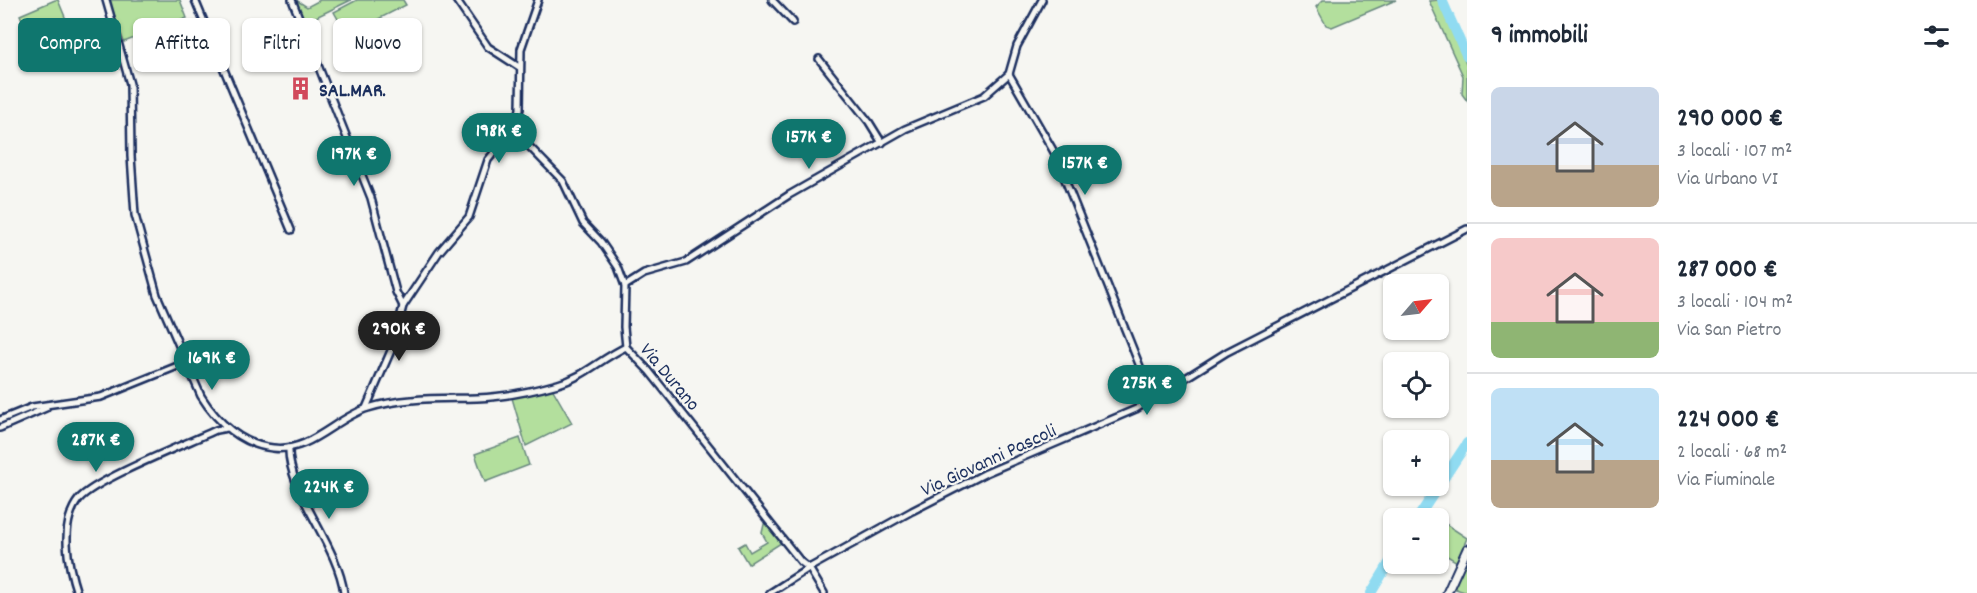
<!DOCTYPE html>
<html lang="it">
<meta charset="utf-8">
<style>
:root{--surface:#fff;--page:#f2f2f3;--text:#1f2937;--muted:#747a83;--line:#e0e1e3;--accent:#0f766e}
body{margin:0;font-family:Dekko,sans-serif;background:var(--page);color:var(--text);height:100vh;display:flex;flex-direction:column;font-size:22px;white-space:nowrap}
*{box-sizing:border-box;margin:0}
p{font-size:20px;color:var(--muted)}
.icon{flex:none;width:33px;height:33px;fill:none;stroke:currentColor;stroke-width:2;stroke-linecap:round;stroke-linejoin:round}
.map{position:relative;flex:1;overflow:hidden}
.details{display:flex;flex-direction:column;background:var(--surface);width:510px}
.details>*{flex:none}
.top-card{position:absolute;left:18px;top:18px;width:570px;height:54px;display:flex;gap:12px}
.needle{width:39px;rotate:62deg}
.buttons{position:absolute;left:1383px;top:274px;display:grid;gap:12px}
.buttons a{display:grid;place-items:center;width:66px;height:66px;border-radius:9px;background:var(--surface);box-shadow:0 2px 4px #0004;font-size:30px}
.price{position:absolute;translate:-50% -51px;padding:0 14px;border-radius:21px;background:var(--accent);color:#fff;font-size:20px;line-height:39px;filter:drop-shadow(0 2px 3px #0008)}
.price::after{content:'';position:absolute;left:50%;top:36px;width:18px;height:14px;margin-left:-9px;background:inherit;clip-path:polygon(0 0,100% 0,50% 100%)}
.price.current{background:#222;color:#fff}
ul{padding:0;list-style:none}
li{display:flex;align-items:center;gap:18px;height:150px;padding:0 24px}
li+li{border-top:2px solid var(--line)}
li span{display:grid;place-items:center;flex:none;width:168px;height:120px;border-radius:9px;color:#555}
li>.icon{margin-inline-start:auto}
span .icon{width:72px;height:72px;fill:#fffc;stroke-width:1}
li b{font-size:26px}
h2{display:flex;justify-content:space-between;align-items:center;height:72px;padding:0 24px;font-size:26px}
.tag{padding:0 21px;border-radius:9px;background:var(--surface);box-shadow:0 2px 4px #0004;font-size:21px;line-height:54px}
.tag.current{background:var(--accent);color:#fff}
main{display:flex;flex:1;min-height:0}
.map>svg:first-child{display:block}
.green{fill:#b3df9d;stroke:#67877e;stroke-width:1.5}
.lines{fill:none;stroke-linecap:round;stroke-linejoin:round}
.river{stroke:#90dbf1;stroke-width:10}
.street-casing{stroke:#1b2f5e;stroke-width:10}
.secondary-casing{stroke:#1b2f5e;stroke-width:11}
.street{stroke:#f6f6f2;stroke-width:5}
.secondary{stroke:#f6f6f2;stroke-width:7}
.labels{text-anchor:middle;stroke-width:4.5;stroke-linejoin:round;paint-order:stroke}
.poi-label{font-size:20px;font-weight:bold;fill:#1b2f5e;stroke:#f6f6f2;text-anchor:start}
.street-label{font-size:20px;fill:#1b2f5e;stroke:#f6f6f2}
</style>
<main>
<div class="map">
<svg width="1467" height="593" viewBox="0 0 1467 593">
<rect width="100%" height="100%" fill="#f6f6f2"/>
<filter id="ink" filterUnits="userSpaceOnUse"><feTurbulence type="fractalNoise" baseFrequency=".0167" numOctaves="2"/><feDisplacementMap in="SourceGraphic" scale="12" xChannelSelector="R" yChannelSelector="G"/><feConvolveMatrix kernelMatrix="1 2 1 2 8 2 1 2 1" color-interpolation-filters="sRGB"/></filter>
<g filter="url(#ink)">
<g class="green">
<path d="M 55,0 L 58,0 L 70,29 L 32,45 L 20,15 Z"/>
<path d="M 109,0 L 180,0 L 187,18 L 124,42 Z"/>
<path d="M 296,0 L 307,7 L 320,0 L 351,0 L 304,23 Z"/>
<path d="M 357,0 L 403,0 L 406,5 L 347,35 L 334,12 Z"/>
<path d="M 1323,0 L 1396,0 L 1332,27 L 1326,25 L 1316,7 Z"/>
<path d="M 1438,0 L 1467,66 L 1467,101 L 1462,94 L 1463,76 L 1429,1 Z"/>
<path d="M 552,388 L 572,423 L 526,446 L 512,398 Z"/>
<path d="M 520,438 L 529,465 L 485,482 L 475,454 Z"/>
<path d="M 1438,519 L 1467,538 L 1457,562 L 1439,551 Z"/>
<path d="M 765,520 L 781,543 L 748,564 L 738,547 L 745,543 L 750,552 L 767,542 L 762,533 Z"/>
<path d="M 1467,557 L 1467,593 L 1453,588 Z"/>
</g>
<g class="lines">
<g class="river">
<path d="M 1442,0 L 1467,57"/>
<path d="M 1417,519 L 1467,443"/>
<path d="M 1371,593 L 1394,555"/>
</g>
<defs>
<g id="street">
<path d="M 106,0 L 130,84 L 131,156 L 135,215 L 157,295 L 201,396 C 217,422 242,445 273,448 C 310,453 335,418 368,408 C 403,397 440,399 477,398 C 503,397 533,391 558,384 C 584,377 602,358 626,347"/>
<path d="M 195,0 L 291,230"/>
<path d="M 292,0 L 371,198 L 396,292 L 403,306"/>
<path d="M 456,0 L 488,47 L 519,67"/>
<path d="M 772,0 L 793,22"/>
<path d="M 1042,0 L 1017,46 L 1009,74 L 1054,152 L 1153,399"/>
<path d="M 819,59 L 869,122 L 882,143"/>
<path d="M 515,127 L 522,139 L 563,181 L 583,223 L 601,242 L 618,267 L 625,286 L 624,327 L 626,347 L 649,371 L 801,562 L 809,568 L 824,593"/>
<path d="M 625,286 L 644,274 L 686,262 L 789,195 L 905,129 L 984,96 L 1009,74"/>
<path d="M 366,408 L 393,346 L 403,306 L 439,252 L 469,217 L 488,160 L 515,127 L 520,109 L 521,49 L 538,0"/>
<path d="M 0,420 L 32,407 L 101,397 L 185,363"/>
<path d="M 0,428 L 46,408"/>
<path d="M 289,448 C 287,490 338,545 344,593"/>
<path d="M 77,593 C 68,566 59,523 79,499 C 96,479 188,443 216,430 L 227,428"/>
<path d="M 770,593 L 809,568 L 912,511 L 986,473 L 1136,409 L 1227,352 L 1467,229"/>
</g>
<path id="secondary" d="M 1447,593 L 1467,549"/>
</defs>
<use href="#street" class="street-casing"/>
<use href="#secondary" class="secondary-casing"/>
<use href="#street" class="street"/>
<use href="#secondary" class="secondary"/>
</g>
</g>
<defs>
<symbol id="building-bare" viewBox="-9 -9 18 18"><path d="M-4-6H4V6H1V3H-1V6H-4ZM-2.5-4.3h1.7v1.8h-1.7ZM.8-4.3h1.7v1.8H.8ZM-2.5-1h1.7V.8h-1.7ZM.8-1h1.7V.8H.8Z" fill="#d1495b" stroke="#f6f6f2" stroke-width="2.5" paint-order="stroke"/></symbol>
</defs>
<g fill-rule="evenodd">
<use href="#building-bare" x="284" y="72" width="33" height="33"/>
</g>
<g class="labels">
<g class="poi-label">
<text x="319" y="96">SAL.MAR.</text>
</g>
<g class="street-label">
<text transform="translate(671 376) rotate(50)" y="7">Via Durano</text>
<text transform="translate(988 459) rotate(-25)" y="7">Via Giovanni Pascoli</text>
</g>
</g>
</svg>
<div class="buttons">
<a><svg class="needle" viewBox="-14 -14 28 28"><path d="M0-13l5 13h-10z" fill="#e53935"/><path d="M0 13l5-13h-10z" fill="#747a83"/></svg></a>
<a><svg class="icon" aria-label="locate" viewBox="0 0 24 24"><circle cx="12" cy="12" r="6"/><path d="M12 2v4M12 18v4M2 12h4M18 12h4"/></svg></a>
<a>+</a>
<a>−</a>
</div>
<b class="price" style="left:499px;top:164px">198K €</b>
<b class="price" style="left:809px;top:170px">157K €</b>
<b class="price" style="left:354px;top:187px">197K €</b>
<b class="price" style="left:1085px;top:196px">157K €</b>
<b class="price current" style="left:399px;top:362px">290K €</b>
<b class="price" style="left:212px;top:391px">169K €</b>
<b class="price" style="left:1147px;top:416px">275K €</b>
<b class="price" style="left:96px;top:473px">287K €</b>
<b class="price" style="left:329px;top:520px">224K €</b>
<div class="top-card">
<a class="tag current">Compra</a>
<a class="tag">Affitta</a>
<a class="tag">Filtri</a>
<a class="tag">Nuovo</a>
</div>
</div>
<section class="details">
<h2>9 immobili<svg class="icon" aria-label="filters" viewBox="0 0 24 24"><path d="M4 7h16M4 17h16"/><circle cx="9" cy="7" r="2"/><circle cx="15" cy="17" r="2"/></svg></h2>
<ul>
<li><span style="background:linear-gradient(#c9d6e8 65%,#b9a48a 0)"><svg class="icon" aria-label="home" viewBox="0 0 24 24"><path d="M3 11l9-7 9 7M6 9v11h12V9"/></svg></span><div><b>290 000 €</b><p>3 locali · 107 m²</p><p>Via Urbano VI</p></div></li>
<li><span style="background:linear-gradient(#f6c9c9 70%,#8fb573 0)"><svg class="icon" aria-label="home" viewBox="0 0 24 24"><path d="M3 11l9-7 9 7M6 9v11h12V9"/></svg></span><div><b>287 000 €</b><p>3 locali · 104 m²</p><p>Via San Pietro</p></div></li>
<li><span style="background:linear-gradient(#bfe0f5 60%,#b9a48a 0)"><svg class="icon" aria-label="home" viewBox="0 0 24 24"><path d="M3 11l9-7 9 7M6 9v11h12V9"/></svg></span><div><b>224 000 €</b><p>2 locali · 68 m²</p><p>Via Fiuminale</p></div></li>
</ul>
</section>
</main>
